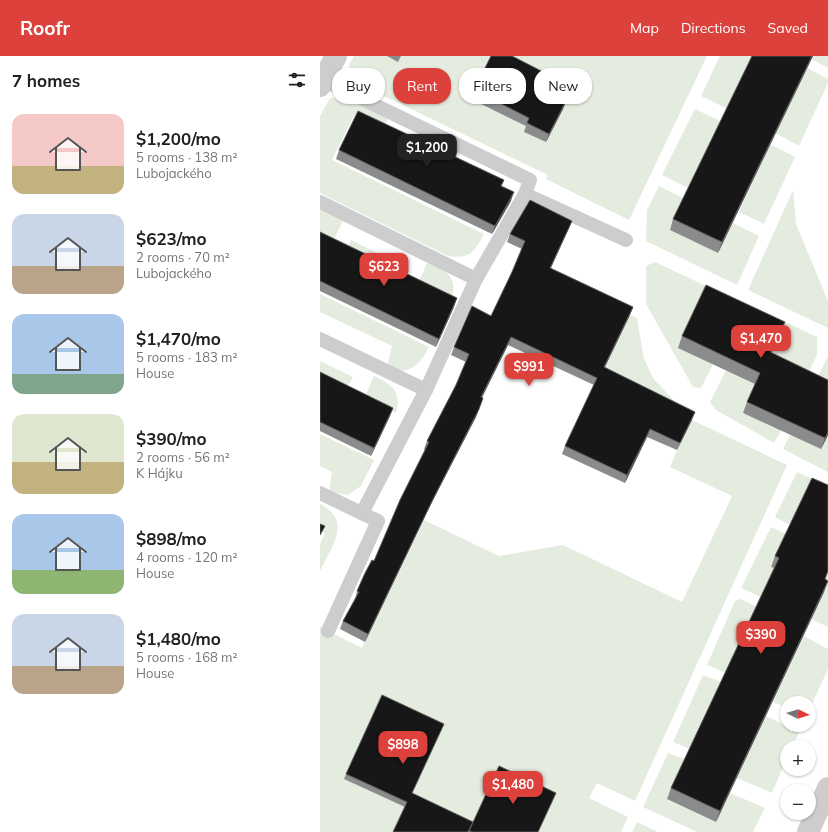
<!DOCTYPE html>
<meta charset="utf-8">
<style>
:root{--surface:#fff;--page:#f2f2f2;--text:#202124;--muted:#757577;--accent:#dc413c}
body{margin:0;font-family:Mulish,sans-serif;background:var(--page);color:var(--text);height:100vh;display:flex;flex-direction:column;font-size:15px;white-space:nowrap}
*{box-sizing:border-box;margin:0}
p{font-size:13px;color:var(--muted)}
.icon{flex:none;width:22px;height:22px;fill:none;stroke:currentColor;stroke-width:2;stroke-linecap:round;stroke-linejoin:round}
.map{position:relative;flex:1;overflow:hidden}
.sheet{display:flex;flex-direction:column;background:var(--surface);width:320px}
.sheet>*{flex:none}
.guide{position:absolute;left:12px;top:12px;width:380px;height:36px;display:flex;gap:8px}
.needle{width:26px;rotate:95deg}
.tools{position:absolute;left:460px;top:640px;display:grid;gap:8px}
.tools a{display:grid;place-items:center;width:36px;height:36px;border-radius:50%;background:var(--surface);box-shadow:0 1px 3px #0004;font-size:20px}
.price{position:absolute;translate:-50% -34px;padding:0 9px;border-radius:8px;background:var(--accent);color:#fff;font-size:13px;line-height:26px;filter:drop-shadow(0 1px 2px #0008)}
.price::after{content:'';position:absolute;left:50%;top:24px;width:12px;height:9px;margin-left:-6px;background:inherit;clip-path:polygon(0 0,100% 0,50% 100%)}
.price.active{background:#222;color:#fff}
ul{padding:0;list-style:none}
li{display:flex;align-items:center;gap:12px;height:100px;padding:0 12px}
li span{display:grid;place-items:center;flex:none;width:112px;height:80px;border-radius:12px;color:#555}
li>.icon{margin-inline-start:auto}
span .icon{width:48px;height:48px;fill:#fffc;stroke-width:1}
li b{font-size:17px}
h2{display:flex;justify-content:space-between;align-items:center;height:48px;padding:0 12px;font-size:17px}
.tag{padding:0 14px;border-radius:16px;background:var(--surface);box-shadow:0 1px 3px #0004;font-size:14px;line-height:36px}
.tag.active{background:var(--accent);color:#fff}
header{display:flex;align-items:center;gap:24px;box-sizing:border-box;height:56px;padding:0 20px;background:var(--accent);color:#fff}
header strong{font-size:19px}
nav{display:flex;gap:22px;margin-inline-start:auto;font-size:14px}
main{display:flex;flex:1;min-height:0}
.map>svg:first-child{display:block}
.green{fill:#e4ecdf}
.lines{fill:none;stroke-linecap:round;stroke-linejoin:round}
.lane{stroke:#cdcdcd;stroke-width:14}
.street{stroke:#cdcdcd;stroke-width:22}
.wall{fill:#8b8b8b}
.shaded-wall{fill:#5d5d5d}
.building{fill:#171717;stroke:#5d5d5d}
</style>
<header>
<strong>Roofr</strong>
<nav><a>Map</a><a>Directions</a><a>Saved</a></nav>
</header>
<main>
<section class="sheet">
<h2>7 homes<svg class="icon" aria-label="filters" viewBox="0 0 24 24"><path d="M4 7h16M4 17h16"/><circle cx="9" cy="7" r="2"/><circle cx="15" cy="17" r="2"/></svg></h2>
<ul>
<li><span style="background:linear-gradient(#f6c9c9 65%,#c2b280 0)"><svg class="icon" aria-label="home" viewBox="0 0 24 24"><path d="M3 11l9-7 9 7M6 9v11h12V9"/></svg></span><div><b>$1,200/mo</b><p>5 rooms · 138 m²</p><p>Lubojackého</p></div></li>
<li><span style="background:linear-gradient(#c9d6e8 65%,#b9a48a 0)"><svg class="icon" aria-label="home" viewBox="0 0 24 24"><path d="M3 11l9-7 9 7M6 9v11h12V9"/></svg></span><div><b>$623/mo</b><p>2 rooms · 70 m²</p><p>Lubojackého</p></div></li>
<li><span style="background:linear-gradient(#a9c7e8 75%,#7fa58c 0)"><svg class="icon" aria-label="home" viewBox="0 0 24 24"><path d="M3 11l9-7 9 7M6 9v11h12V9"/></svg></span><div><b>$1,470/mo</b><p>5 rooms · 183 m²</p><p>House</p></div></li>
<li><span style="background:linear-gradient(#dfe7d0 60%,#c2b280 0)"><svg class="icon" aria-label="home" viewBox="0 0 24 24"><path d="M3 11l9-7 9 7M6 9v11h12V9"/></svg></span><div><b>$390/mo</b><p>2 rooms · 56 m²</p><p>K Hájku</p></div></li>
<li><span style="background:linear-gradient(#a9c7e8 70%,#8fb573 0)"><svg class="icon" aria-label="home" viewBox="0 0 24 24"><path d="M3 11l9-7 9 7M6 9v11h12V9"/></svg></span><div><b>$898/mo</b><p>4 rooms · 120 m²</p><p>House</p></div></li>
<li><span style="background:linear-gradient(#c9d6e8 65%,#b9a48a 0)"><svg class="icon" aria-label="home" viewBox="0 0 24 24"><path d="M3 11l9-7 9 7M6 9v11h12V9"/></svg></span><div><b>$1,480/mo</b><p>5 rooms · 168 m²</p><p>House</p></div></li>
</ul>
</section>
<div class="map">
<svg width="508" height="776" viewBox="0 0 508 776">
<rect width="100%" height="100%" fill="#fff"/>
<g class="green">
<path d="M 34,0 L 387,0 L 309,164 L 226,123 L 228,119 L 33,25 L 29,9 Z"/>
<path d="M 400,0 L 433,0 L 408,53 L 381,40 Z"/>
<path d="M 492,0 L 508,0 L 508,12 L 491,3 Z"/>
<path d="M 487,12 L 508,23 L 508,27 L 479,90 L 455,77 Z"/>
<path d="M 10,42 C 31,42 49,53 68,62 L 63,72 L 34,59 L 12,104 L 164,178 C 154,197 150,203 128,200 L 0,137 L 0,60 Z"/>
<path d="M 375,53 L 402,66 L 370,133 L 342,119 Z"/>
<path d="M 450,88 L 475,101 L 444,168 L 419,156 Z"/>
<path d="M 339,130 L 365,143 L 350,174 L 398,197 L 413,167 L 439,180 L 417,229 L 326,185 L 327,154 Z"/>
<path d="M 473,134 L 476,168 L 508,245 L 508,272 L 428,234 Z"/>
<path d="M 0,154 L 23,165 L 12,187 L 0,182 Z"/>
<path d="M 31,184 L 89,213 L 84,223 L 26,194 Z"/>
<path d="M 335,206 L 418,245 L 393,308 L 381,332 L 373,331 L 326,248 L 326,210 Z"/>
<path d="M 107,207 C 127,214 139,222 131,245 L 98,228 Z"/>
<path d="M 0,238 L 109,291 C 100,309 88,321 67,311 L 72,290 L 0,256 Z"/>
<path d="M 431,250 L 497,281 L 497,299 L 484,325 L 446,307 L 426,261 Z"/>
<path d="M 310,259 L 317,262 L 324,303 L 333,322 L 372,364 L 467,409 L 315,745 L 277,727 L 269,742 L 308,761 L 301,776 L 0,776 L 0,571 L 42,592 L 104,464 L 179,500 L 243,489 L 362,546 L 412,440 L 350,411 L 357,394 L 281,319 Z"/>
<path d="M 507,302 L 508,303 L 508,336 L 494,329 Z"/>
<path d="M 0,305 L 33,321 L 26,334 L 0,322 Z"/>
<path d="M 406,314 L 436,328 L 461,375 L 454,387 L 396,354 L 390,346 Z"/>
<path d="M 54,320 C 72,328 82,336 76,357 L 44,343 Z"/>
<path d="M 0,378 L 54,404 L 41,430 L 28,439 L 9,436 L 12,416 L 0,410 Z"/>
<path d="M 470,379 L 508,379 L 508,416 L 463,393 Z"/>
<path d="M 477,416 L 508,430 L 470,469 L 455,461 Z"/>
<path d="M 0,448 C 33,465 12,490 0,515 L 0,488 L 5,477 L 0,474 Z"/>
<path d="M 451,471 L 466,478 L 451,511 L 455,513 L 441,541 L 421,532 Z"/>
<path d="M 508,518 L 508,571 L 491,563 L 504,536 L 501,534 Z"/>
<path d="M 421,543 L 437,551 L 406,617 L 387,609 L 415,545 Z"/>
<path d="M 484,580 L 508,593 L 508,613 L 489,654 L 489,647 L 467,647 L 467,652 L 453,646 Z"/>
<path d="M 383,619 L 401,626 L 370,693 L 353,686 Z"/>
<path d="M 446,660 L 479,676 L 472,691 L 467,691 L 467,702 L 452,737 L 417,722 Z"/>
<path d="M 348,697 L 365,703 L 347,743 L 396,766 L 410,737 L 445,752 L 433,776 L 377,776 L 323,751 Z"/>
<path d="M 317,766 L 338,776 L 312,776 Z"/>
</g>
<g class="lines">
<g class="lane">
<path d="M 3,24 L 210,124 L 205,138"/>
<path d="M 0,146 L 156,223"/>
<path d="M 0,283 L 106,334"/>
<path d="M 0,437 L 58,465 L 8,575"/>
<path d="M 42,457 L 106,334 L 156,223 L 205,138 L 306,184"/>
</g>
<g class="street">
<path d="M 0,30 L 16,0"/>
<path d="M 488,776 L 508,732"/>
</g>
</g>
<g class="wall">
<path d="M 67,0 L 81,0 L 78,6 Z"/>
<path d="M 432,0 L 493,0 L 398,197 L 350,174 L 353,163 Z"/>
<path d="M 231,20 L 225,34 L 246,45 L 243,53 L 226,86 L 204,76 L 206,70 L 151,43 L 154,34 Z"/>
<path d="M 19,94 L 182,130 L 191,145 L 172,178 L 16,103 Z"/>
<path d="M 249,172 L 231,212 L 313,251 L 310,259 L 285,311 L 372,364 L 357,394 L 327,381 L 305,427 L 242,398 L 245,390 L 274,329 L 188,289 L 162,342 L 163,342 L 156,361 L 111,448 L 45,586 L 20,573 L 23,565 L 35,543 L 37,535 L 54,505 L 106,394 L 104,393 L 107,385 L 136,329 L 146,306 L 131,299 L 134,291 L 171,260 L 192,216 L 202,193 L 187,186 L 190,178 Z"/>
<path d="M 0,176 L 134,251 L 116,291 L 0,235 Z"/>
<path d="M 461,277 L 451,296 L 508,324 L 508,379 L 501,393 L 423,357 L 427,346 L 435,328 L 358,292 L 362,280 Z"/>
<path d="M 0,316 L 73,352 L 70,360 L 51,400 L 0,375 Z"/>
<path d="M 455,500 L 505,523 L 504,536 L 396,766 L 347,743 L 351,732 L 454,512 L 451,511 Z"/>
<path d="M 124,668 L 85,751 L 24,723 L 26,718 Z"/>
</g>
<g class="shaded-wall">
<path d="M 492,0 L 493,0 L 398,197 L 402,186 Z"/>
<path d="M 231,20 L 228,28 L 221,42 L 224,34 Z"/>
<path d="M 246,45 L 243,53 L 226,86 L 229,78 Z"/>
<path d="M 194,136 L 191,145 L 172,178 L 175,170 Z"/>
<path d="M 252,165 L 249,172 L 227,220 L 230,212 Z"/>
<path d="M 137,242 L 134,251 L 116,291 L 119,283 Z"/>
<path d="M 313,251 L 310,259 L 281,319 L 284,311 Z"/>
<path d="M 465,266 L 461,277 L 446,307 L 450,296 Z"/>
<path d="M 191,281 L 188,289 L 158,349 L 161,341 Z"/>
<path d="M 73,352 L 70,360 L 51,400 L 54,392 Z"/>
<path d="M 159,353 L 156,361 L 111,448 L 45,586 L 48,578 L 114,441 Z"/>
<path d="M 375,356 L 372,364 L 357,394 L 360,387 Z"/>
<path d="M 330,373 L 327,381 L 305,427 L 307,419 Z"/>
<path d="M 508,376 L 508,379 L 501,393 L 505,382 Z"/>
<path d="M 508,525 L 504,536 L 396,766 L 400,755 Z"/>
</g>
<g class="building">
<path d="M 171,0 L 192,0 L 231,20 L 224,34 L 246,45 L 229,78 L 207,67 L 209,62 L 154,34 Z"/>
<path d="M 432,0 L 492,0 L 402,186 L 353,163 Z"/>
<path d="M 38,55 L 184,124 L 181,130 L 194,136 L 175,170 L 19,94 Z"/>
<path d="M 210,144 L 252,165 L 230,212 L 313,251 L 284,311 L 375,356 L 360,387 L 330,373 L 307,419 L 245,390 L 277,322 L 191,281 L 161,341 L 163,342 L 159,353 L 114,441 L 48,578 L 23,565 L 39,536 L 37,535 L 45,517 L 52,504 L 54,505 L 80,444 L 109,386 L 107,385 L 136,329 L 149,298 L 134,291 L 152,250 L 171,260 L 192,216 L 205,185 L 190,178 Z"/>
<path d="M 0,176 L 137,242 L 119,283 L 0,225 Z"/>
<path d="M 386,229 L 465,266 L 450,296 L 508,324 L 508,376 L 505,382 L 427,346 L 440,317 L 362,280 Z"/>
<path d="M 0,316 L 73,352 L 54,392 L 0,366 Z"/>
<path d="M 492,422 L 508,429 L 508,515 L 505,523 L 508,525 L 400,755 L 351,732 L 459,502 L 455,500 Z"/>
<path d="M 0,468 L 5,470 L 0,479 Z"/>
<path d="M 62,639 L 124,668 L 92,737 L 153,766 L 148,776 L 73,776 L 87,746 L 26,718 Z"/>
<path d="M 179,710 L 236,737 L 218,776 L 152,776 L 149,775 Z"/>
</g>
</svg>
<div class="tools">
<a><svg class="needle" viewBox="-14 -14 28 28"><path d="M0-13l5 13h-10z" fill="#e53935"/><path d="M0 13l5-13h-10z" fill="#757577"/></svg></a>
<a>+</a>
<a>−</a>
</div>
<b class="price active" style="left:107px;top:112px">$1,200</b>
<b class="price" style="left:64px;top:231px">$623</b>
<b class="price" style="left:441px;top:303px">$1,470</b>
<b class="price" style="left:209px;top:331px">$991</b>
<b class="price" style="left:441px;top:599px">$390</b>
<b class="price" style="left:83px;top:709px">$898</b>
<b class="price" style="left:193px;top:749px">$1,480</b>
<div class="guide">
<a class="tag">Buy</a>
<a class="tag active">Rent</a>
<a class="tag">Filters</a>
<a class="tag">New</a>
</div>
</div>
</main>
